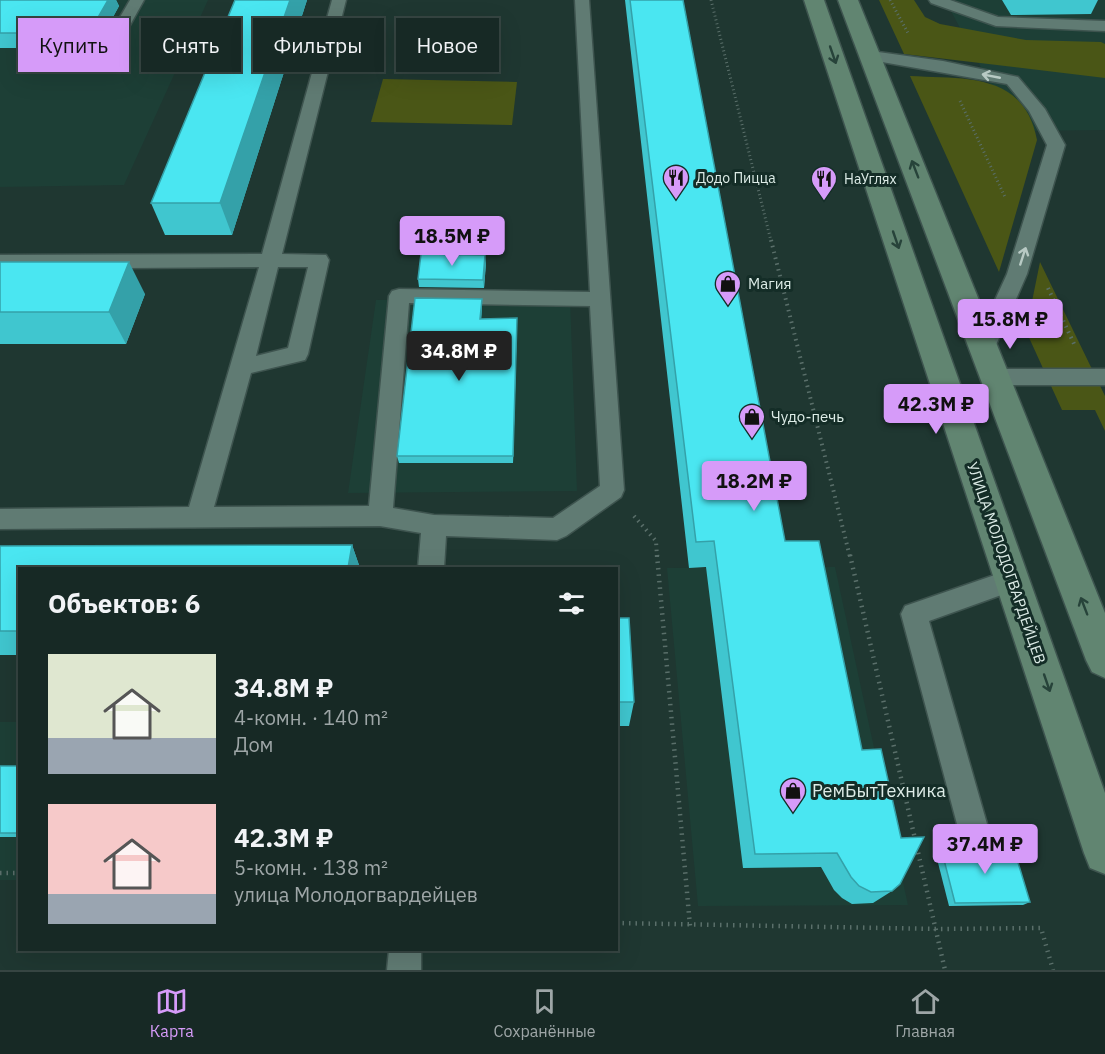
<!DOCTYPE html>
<html lang="ru">
<meta charset="utf-8">
<style>
:root{--surface:#172925;--page:#20312d;--text:#f1f3f6;--muted:#9ea6a7;--line:#364542;--accent:#d69bf9}
body{margin:0;font-family:"IBM Plex Sans",sans-serif;background:var(--page);color:var(--text);height:100vh;display:flex;flex-direction:column;font-size:22px;white-space:nowrap}
*{box-sizing:border-box;margin:0}
p{font-size:20px;color:var(--muted)}
.icon{flex:none;width:33px;height:33px;fill:none;stroke:currentColor;stroke-width:2;stroke-linecap:round;stroke-linejoin:round}
.map{position:relative;flex:1;overflow:hidden}
.sheet{position:absolute;left:18px;top:567px;width:600px;height:384px;display:flex;flex-direction:column;background:var(--surface);border-radius:0px;box-shadow:0 6px 24px #0002,0 0 0 2px var(--line)}
.sheet>*{flex:none}
.top-card{position:absolute;left:18px;top:18px;width:600px;height:54px;display:flex;gap:12px}
.price{position:absolute;translate:-50% -51px;padding:0 14px;border-radius:6px;background:var(--accent);color:#111;font-size:20px;line-height:39px;filter:drop-shadow(0 2px 3px #0008)}
.price::after{content:'';position:absolute;left:50%;top:36px;width:18px;height:14px;margin-left:-9px;background:inherit;clip-path:polygon(0 0,100% 0,50% 100%)}
.price.selected{background:#222;color:#fff}
ul{padding:0;list-style:none}
li{display:flex;align-items:center;gap:18px;height:150px;padding:0 30px}
li span{display:grid;place-items:center;flex:none;width:168px;height:120px;border-radius:0px;color:#555}
li>.icon{margin-inline-start:auto}
span .icon{width:72px;height:72px;fill:#fffc;stroke-width:1}
li b{font-size:26px}
h2{display:flex;justify-content:space-between;align-items:center;height:72px;padding:0 30px;font-size:26px}
.chip{padding:0 21px;border-radius:0px;background:var(--surface);box-shadow:0 6px 24px #0002,0 0 0 2px var(--line);font-size:21px;line-height:54px}
.chip.selected{background:var(--accent);color:#111}
.menu{display:flex;justify-content:space-around;align-items:center;height:84px;border-top:2px solid var(--line);background:var(--surface);font-size:16px;color:var(--muted)}
.menu a{display:grid;justify-items:center;gap:3px}
.menu .selected{color:var(--accent)}
.map>svg:first-child{display:block}
.built{fill:#1d3f36}
.green{fill:#4a5616}
.lines{fill:none;stroke-linecap:round;stroke-linejoin:round}
.lane-casing{stroke:#3e544f;stroke-width:3}
.secondary-casing{stroke:#3e544f;stroke-width:3}
.path-far2{stroke:#5a6f6a;stroke-width:3;stroke-dasharray:1 3;stroke-linecap:butt}
.path-far1{stroke:#5a6f6a;stroke-width:4;stroke-dasharray:1.5 4.5;stroke-linecap:butt}
.path{stroke:#5a6f6a;stroke-width:4.5;stroke-dasharray:1.5 5;stroke-linecap:butt}
.lane{fill:#607b73;fill-rule:evenodd}
.secondary{fill:#618571;fill-rule:evenodd}
.wall{fill:#40c6cf}
.shaded-wall{fill:#34a1a9}
.building{fill:#4ae6f1;stroke:#34a1a9;stroke-width:1.5}
.oneway{stroke:#27433a}
.oneway2{stroke:#b8cac4}
.labels{text-anchor:middle;stroke-width:6;stroke-linejoin:round;paint-order:stroke}
.far-poi-label{font-size:14px;fill:#ddece7;stroke:#142d27;text-anchor:start}
.poi-label{font-size:15px;fill:#ddece7;stroke:#142d27;text-anchor:start}
.street-label{font-size:15px;fill:#ddece7;stroke:#142d27}
.near-poi-label{font-size:18px;fill:#ddece7;stroke:#142d27;text-anchor:start}
</style>
<div class="map">
<svg width="1105" height="970" viewBox="0 0 1105 970">
<rect width="100%" height="100%" fill="#1f3731"/>
<g class="built">
<path d="M 0,0 L 208,0 L 124,185 L 0,187 Z"/>
<path d="M 945,0 L 1105,0 L 1105,130 L 1015,131 Z"/>
<path d="M 570,298 L 577,491 L 348,493 L 376,300 Z"/>
<path d="M 835,567 L 908,905 L 698,906 L 667,568 Z"/>
<rect x="0" y="722" width="19" height="158"/>
</g>
<g class="green">
<path d="M 879,0 L 914,0 L 925,17 L 940,24 L 1026,40 L 1101,42 L 1105,44 L 1105,78 L 904,54 Z"/>
<path d="M 910,76 C 965,79 1024,72 1037,140 L 999,272 Z"/>
<path d="M 383,79 L 517,82 L 512,125 L 371,122 Z"/>
<path d="M 1040,262 L 1105,396 L 1105,431 L 1095,410 L 1062,410 L 1026,331 Z"/>
</g>
<g class="lines">
<defs>
<g id="lane">
<path d="M 130,0 L 144,0 L 109,63 L 97,63 L 95,60 Z"/>
<path d="M 332,0 L 346,0 L 282,254 L 326,255 L 329,260 L 308,354 L 305,360 L 251,373 L 214,507 L 369,506 L 389,296 L 392,291 L 399,289 L 590,292 L 575,0 L 589,0 L 624,490 L 621,497 L 566,536 L 557,540 L 446,536 L 444,568 L 418,568 L 421,533 L 380,526 L 0,529 L 0,509 L 189,507 L 259,267 L 0,269 L 0,255 L 262,254 ZM 278,267 L 308,267 L 288,348 L 256,356 ZM 409,303 L 590,306 L 600,486 L 553,518 L 434,515 L 393,508 Z"/>
<path d="M 929,0 L 950,0 L 998,17 L 1105,21 L 1105,31 L 996,26 L 931,3 Z"/>
<path d="M 871,51 L 943,61 L 1018,77 L 1045,109 L 1065,145 L 1027,274 L 992,354 L 984,356 L 976,354 L 973,348 L 1007,274 L 1047,145 L 1029,111 L 1007,84 L 865,59 L 863,56 L 865,53 Z"/>
<path d="M 995,369 L 1105,369 L 1105,385 L 995,385 L 987,383 L 984,377 L 987,371 Z"/>
<path d="M 1012,569 L 1021,572 L 1025,580 L 1021,588 L 929,621 L 987,824 L 983,835 L 972,839 L 961,835 L 957,824 L 901,614 L 905,606 Z"/>
<path d="M 389,950 L 421,950 L 421,970 L 387,970 Z"/>
</g>
<g id="secondary">
<path d="M 804,0 L 824,0 L 1105,793 L 1105,874 L 1090,868 L 1084,853 Z"/>
<path d="M 838,0 L 858,0 L 1105,613 L 1105,678 L 1092,672 L 1086,660 Z"/>
</g>
</defs>
<use href="#lane" class="lane-casing"/>
<use href="#secondary" class="secondary-casing"/>
<g class="path-far2">
<path d="M 711,0 L 771,241"/>
<path d="M 890,0 L 908,33"/>
<path d="M 960,101 L 1005,197"/>
</g>
<g class="path-far1">
<path d="M 771,240 L 850,557"/>
<path d="M 1048,288 L 1075,346"/>
<path d="M 634,516 L 656,541 L 657,557"/>
</g>
<g class="path">
<path d="M 657,555 L 690,926"/>
<path d="M 850,555 L 945,970"/>
<path d="M 0,873 L 20,873"/>
<path d="M 616,923 L 937,929 L 1041,928 L 1053,970"/>
</g>
<use href="#lane" class="lane"/>
<use href="#secondary" class="secondary"/>
</g>
<g class="wall">
<path d="M 0,0 L 116,0 L 119,6 L 96,48 L 0,48 Z"/>
<path d="M 235,0 L 307,0 L 232,235 L 165,235 L 151,203 Z"/>
<path d="M 625,0 L 683,0 L 785,541 L 892,891 L 873,903 L 852,904 L 842,898 L 834,890 L 821,867 L 743,868 L 706,567 L 689,568 Z"/>
<path d="M 1002,0 L 1098,0 L 1091,14 L 1011,15 Z"/>
<path d="M 0,262 L 145,294 L 126,344 L 0,344 Z"/>
<path d="M 486,263 L 484,288 L 419,287 L 418,279 Z"/>
<path d="M 482,299 L 482,306 L 481,319 L 517,318 L 513,463 L 399,463 L 397,456 Z"/>
<path d="M 352,545 L 360,568 L 20,568 L 20,655 L 0,655 L 0,546 Z"/>
<path d="M 616,612 L 617,618 L 634,702 L 629,726 L 616,726 Z"/>
<rect x="0" y="766" width="20" height="71"/>
<path d="M 941,848 L 1030,902 L 1023,905 L 949,906 L 935,851 Z"/>
</g>
<g class="shaded-wall">
<path d="M 108,0 L 116,0 L 119,6 L 96,48 L 89,33 Z"/>
<path d="M 290,0 L 307,0 L 232,235 L 220,203 Z"/>
<path d="M 485,255 L 486,263 L 484,288 L 483,280 Z"/>
<path d="M 129,262 L 145,294 L 126,344 L 109,312 Z"/>
<path d="M 482,299 L 482,306 L 481,326 L 480,319 Z"/>
<path d="M 517,318 L 517,326 L 513,463 L 513,456 Z"/>
<path d="M 352,545 L 360,568 L 348,568 Z"/>
</g>
<g class="building">
<path d="M 0,0 L 108,0 L 89,33 L 0,33 Z"/>
<path d="M 235,0 L 290,0 L 220,203 L 151,203 Z"/>
<path d="M 630,0 L 683,0 L 785,541 L 819,541 L 862,750 L 881,749 L 901,838 L 924,837 L 900,884 L 892,891 L 871,892 L 859,886 L 851,877 L 837,853 L 755,854 L 714,541 L 696,542 Z"/>
<path d="M 421,254 L 485,255 L 483,280 L 418,279 Z"/>
<path d="M 0,262 L 129,262 L 109,312 L 0,312 Z"/>
<path d="M 415,298 L 482,299 L 480,319 L 517,318 L 513,456 L 397,456 Z"/>
<path d="M 352,545 L 348,568 L 20,568 L 20,631 L 0,631 L 0,546 Z"/>
<path d="M 616,612 L 617,618 L 629,618 L 634,702 L 616,702 Z"/>
<rect x="0" y="766" width="20" height="67"/>
<path d="M 1013,846 L 1030,902 L 955,903 L 941,848 Z"/>
</g>
<defs><path id="oneway-shaft" d="M-6 0H5M1.5-3L5.5 0L1.5 3" fill="none" stroke-width="1.6" stroke-linecap="round" stroke-linejoin="round" transform="scale(1.5)"/></defs>
<g class="oneway">
<use href="#oneway-shaft" transform="translate(833 55) rotate(71)"/>
<use href="#oneway-shaft" transform="translate(915 169) rotate(-111)"/>
<use href="#oneway-shaft" transform="translate(896 240) rotate(71)"/>
<use href="#oneway-shaft" transform="translate(1084 606) rotate(-111)"/>
<use href="#oneway-shaft" transform="translate(1047 683) rotate(71)"/>
</g>
<g class="oneway2">
<use href="#oneway-shaft" transform="translate(991 76) rotate(-169)"/>
<use href="#oneway-shaft" transform="translate(1023 256) rotate(-72)"/>
</g>
<defs>
<symbol id="restaurant-pin" viewBox="-11 -11 22 30"><path d="M0 17L-7.5 6A9.5 9.5 0 1 1 7.5 6Z" fill="#d69bf9" stroke="#142d27"/><path d="M-5-6h1v4h1v-4h1v4h1v-4h1v5L-1.5 .5V6h-2V.5L-5-1ZM5-6V6H3V1.5H1.5Q1.5-4 5-6Z" fill="#111"/></symbol>
<symbol id="shop-pin" viewBox="-11 -11 22 30"><path d="M0 17L-7.5 6A9.5 9.5 0 1 1 7.5 6Z" fill="#d69bf9" stroke="#142d27"/><path d="M-5-2.5h2.3a2.7 3.5 0 0 1 5.4 0H5L5.5 6h-11ZM-1.5-2.5h3a1.5 2.3 0 0 0-3 0Z" fill="#111"/></symbol>
</defs>
<g fill-rule="evenodd">
<use href="#restaurant-pin" x="661" y="163" width="30" height="40"/>
<use href="#restaurant-pin" x="809" y="164" width="30" height="40"/>
<use href="#shop-pin" x="713" y="269" width="30" height="40"/>
<use href="#shop-pin" x="737" y="402" width="30" height="40"/>
<use href="#shop-pin" x="778" y="776" width="30" height="40"/>
</g>
<g class="labels">
<g class="far-poi-label">
<text x="696" y="183">Додо Пицца</text>
<text x="844" y="184">НаУглях</text>
</g>
<g class="poi-label">
<text x="748" y="289">Магия</text>
<text x="771" y="422">Чудо-печь</text>
</g>
<g class="street-label">
<text transform="translate(1006 563) rotate(71)" y="5">УЛИЦА МОЛОДОГВАРДЕЙЦЕВ</text>
</g>
<g class="near-poi-label">
<text x="812" y="797">РемБытТехника</text>
</g>
</g>
</svg>
<b class="price" style="left:452px;top:267px">18.5M ₽</b>
<b class="price" style="left:1010px;top:350px">15.8M ₽</b>
<b class="price selected" style="left:459px;top:382px">34.8M ₽</b>
<b class="price" style="left:936px;top:435px">42.3M ₽</b>
<b class="price" style="left:754px;top:512px">18.2M ₽</b>
<b class="price" style="left:985px;top:875px">37.4M ₽</b>
<div class="top-card">
<a class="chip selected">Купить</a>
<a class="chip">Снять</a>
<a class="chip">Фильтры</a>
<a class="chip">Новое</a>
</div>
<section class="sheet">
<h2>Объектов: 6<svg class="icon" aria-label="filters" viewBox="0 0 24 24"><path d="M4 7h16M4 17h16"/><circle cx="9" cy="7" r="2"/><circle cx="15" cy="17" r="2"/></svg></h2>
<ul>
<li><span style="background:linear-gradient(#dfe7d0 70%,#9aa5b1 0)"><svg class="icon" aria-label="home" viewBox="0 0 24 24"><path d="M3 11l9-7 9 7M6 9v11h12V9"/></svg></span><div><b>34.8M ₽</b><p>4-комн. · 140 m²</p><p>Дом</p></div></li>
<li><span style="background:linear-gradient(#f6c9c9 75%,#9aa5b1 0)"><svg class="icon" aria-label="home" viewBox="0 0 24 24"><path d="M3 11l9-7 9 7M6 9v11h12V9"/></svg></span><div><b>42.3M ₽</b><p>5-комн. · 138 m²</p><p>улица Молодогвардейцев</p></div></li>
</ul>
</section>
</div>
<nav class="menu">
<a class="selected"><svg class="icon" aria-label="map" viewBox="0 0 24 24"><path d="M3 6l6-2 6 2 6-2v14l-6 2-6-2-6 2zM9 4v14M15 6v14"/></svg>Карта</a>
<a><svg class="icon" aria-label="saved" viewBox="0 0 24 24"><path d="M7 4h10v16l-5-4-5 4z"/></svg>Сохранённые</a>
<a><svg class="icon" aria-label="home" viewBox="0 0 24 24"><path d="M3 11l9-7 9 7M6 9v11h12V9"/></svg>Главная</a>
</nav>
